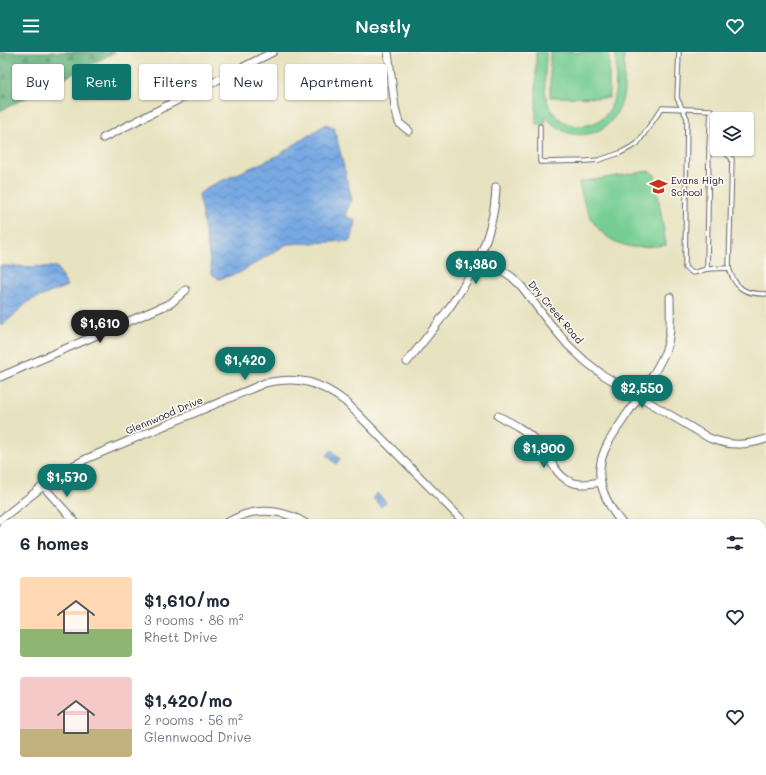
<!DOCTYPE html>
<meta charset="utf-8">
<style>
:root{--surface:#fff;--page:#f2f2f3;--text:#1f2937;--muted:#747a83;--accent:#0f766e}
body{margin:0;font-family:Mali,sans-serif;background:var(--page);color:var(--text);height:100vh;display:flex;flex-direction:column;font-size:15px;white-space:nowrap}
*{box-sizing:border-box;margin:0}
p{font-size:13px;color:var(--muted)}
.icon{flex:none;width:22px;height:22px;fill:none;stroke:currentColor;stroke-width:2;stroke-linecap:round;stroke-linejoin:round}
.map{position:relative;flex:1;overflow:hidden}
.drawer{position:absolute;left:0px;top:467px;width:766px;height:256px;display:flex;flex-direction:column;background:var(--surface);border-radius:12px 12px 0 0;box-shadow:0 1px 3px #0004}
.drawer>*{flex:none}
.banner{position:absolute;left:12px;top:12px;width:400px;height:36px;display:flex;gap:8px}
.tools{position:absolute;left:710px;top:60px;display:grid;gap:8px}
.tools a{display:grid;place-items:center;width:44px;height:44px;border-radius:4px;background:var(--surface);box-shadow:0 1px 3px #0004;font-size:20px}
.price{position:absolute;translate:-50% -34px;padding:0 9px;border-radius:14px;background:var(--accent);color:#fff;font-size:13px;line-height:26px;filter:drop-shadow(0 1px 2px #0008)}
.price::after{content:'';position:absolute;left:50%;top:24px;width:12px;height:9px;margin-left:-6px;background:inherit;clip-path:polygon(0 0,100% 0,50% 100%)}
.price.current{background:#222;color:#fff}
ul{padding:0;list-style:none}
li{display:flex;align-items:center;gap:12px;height:100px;padding:0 20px}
li span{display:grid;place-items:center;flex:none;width:112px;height:80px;border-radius:4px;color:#555}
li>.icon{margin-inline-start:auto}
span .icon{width:48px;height:48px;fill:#fffc;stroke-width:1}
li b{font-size:17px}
h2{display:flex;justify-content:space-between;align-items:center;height:48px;padding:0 20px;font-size:17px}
.tag{padding:0 14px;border-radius:4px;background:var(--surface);box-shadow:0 1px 3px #0004;font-size:14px;line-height:36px}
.tag.current{background:var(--accent);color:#fff}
header{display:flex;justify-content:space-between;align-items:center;height:52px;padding:0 20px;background:var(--accent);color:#fff;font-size:18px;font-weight:600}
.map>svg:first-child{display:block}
.forest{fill:url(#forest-firs);stroke:#41695c}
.park{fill:#75cd93;stroke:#4c7867}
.water{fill:url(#water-waves);stroke:#4d668f}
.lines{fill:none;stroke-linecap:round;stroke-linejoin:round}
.service-casing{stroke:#676569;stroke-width:5.5}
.minor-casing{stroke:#676569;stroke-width:9}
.service{stroke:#fff;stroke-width:3.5}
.minor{stroke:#fff;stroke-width:7}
.labels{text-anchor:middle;stroke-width:3.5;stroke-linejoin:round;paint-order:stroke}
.poi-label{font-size:10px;fill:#22223b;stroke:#fbf7ec;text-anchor:start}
.street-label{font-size:10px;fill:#22223b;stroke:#fbf7ec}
</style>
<header><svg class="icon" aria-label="menu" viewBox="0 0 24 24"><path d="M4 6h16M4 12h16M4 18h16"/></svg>Nestly<svg class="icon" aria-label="heart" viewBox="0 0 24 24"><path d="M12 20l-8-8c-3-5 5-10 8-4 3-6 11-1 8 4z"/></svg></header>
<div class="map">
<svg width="766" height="723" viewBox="0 0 766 723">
<defs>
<pattern id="forest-firs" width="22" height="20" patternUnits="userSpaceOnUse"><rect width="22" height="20" fill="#60b07d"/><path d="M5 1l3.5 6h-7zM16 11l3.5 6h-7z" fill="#4f8f68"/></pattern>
<pattern id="water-waves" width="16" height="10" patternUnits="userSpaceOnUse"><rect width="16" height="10" fill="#78a9e3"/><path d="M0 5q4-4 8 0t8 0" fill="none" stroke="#6289b9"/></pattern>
</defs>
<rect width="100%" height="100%" fill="#fbf7ec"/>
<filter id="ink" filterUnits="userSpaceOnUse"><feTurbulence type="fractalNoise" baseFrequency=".025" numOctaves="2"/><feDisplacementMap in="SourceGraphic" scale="8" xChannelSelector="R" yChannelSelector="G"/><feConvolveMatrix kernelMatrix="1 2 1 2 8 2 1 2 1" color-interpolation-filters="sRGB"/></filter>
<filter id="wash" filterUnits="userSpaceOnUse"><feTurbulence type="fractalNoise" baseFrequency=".012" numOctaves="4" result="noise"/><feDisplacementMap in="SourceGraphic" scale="16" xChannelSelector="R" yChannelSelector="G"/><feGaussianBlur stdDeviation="0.9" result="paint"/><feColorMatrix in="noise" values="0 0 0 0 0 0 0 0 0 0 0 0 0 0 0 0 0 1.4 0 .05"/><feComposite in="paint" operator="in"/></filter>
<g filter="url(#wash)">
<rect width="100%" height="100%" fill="#e7e2bf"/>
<path class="forest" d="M 0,0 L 115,0 L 0,59 Z"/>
<g class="park">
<path d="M 536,0 L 546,0 C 546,15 543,36 547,49 C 556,79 597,83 611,55 C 618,40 616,16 616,0 L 624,0 C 624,15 626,35 622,49 C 612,85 570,95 546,65 L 545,72 L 536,72 Z"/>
<path d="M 550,0 L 609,0 L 609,46 L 550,45 Z"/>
<path d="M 649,119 L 655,123 L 666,193 C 655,194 643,196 632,195 C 598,189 584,161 579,130 Z"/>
</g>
<g class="water">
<path d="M 326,72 L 334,75 L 352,148 L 345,163 L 356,169 L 351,189 L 287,192 L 239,221 L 219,227 L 212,222 L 199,142 L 208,135 L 277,104 Z"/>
<path d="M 0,214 L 57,215 L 67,234 L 29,249 L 4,272 L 0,273 Z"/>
<path d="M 332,398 L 340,407 L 336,412 L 327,403 Z"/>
<path d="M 377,441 L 386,450 L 381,455 L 373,446 Z"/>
<path d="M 172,719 L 221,719 C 208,722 184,723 172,719 Z"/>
</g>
</g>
<g filter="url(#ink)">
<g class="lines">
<defs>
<g id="service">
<path d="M 679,0 L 677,46 L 687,66 L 685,216 L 693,221 L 707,217"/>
<path d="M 540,74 L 540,110 L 587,109 L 599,108 L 620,101 L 637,92 L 662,56 L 711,58 L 709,96 L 707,217 L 729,216"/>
<path d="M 709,96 L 717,96"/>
<path d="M 722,97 L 732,107 L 729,216 C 735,237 745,242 766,242"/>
</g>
<g id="minor">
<path d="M 388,0 L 395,55 L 399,71 L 409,79"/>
<path d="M 103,86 L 273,0"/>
<path d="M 480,206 L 497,215 L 512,225 L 522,235 L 547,268 L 568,293 L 585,309 L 603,323 L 709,386 C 729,394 745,394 766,387"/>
<path d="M 407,310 C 449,257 494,206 496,135"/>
<path d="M 0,325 L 171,251 L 186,238"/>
<path d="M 498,364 C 512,371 526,378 537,390 C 551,405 557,433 583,432 C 589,432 595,431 601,430"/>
<path d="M 43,434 L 76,471"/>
<path d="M 0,468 L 61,420 L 86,407 L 265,331 C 299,324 318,329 346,350 L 465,471"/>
<path d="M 226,471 C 232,468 239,464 246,462 C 266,456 288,460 305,471"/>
<path d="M 622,471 C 610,457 598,435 600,416 C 602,395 616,379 627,362 C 641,342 655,322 665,300 C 672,283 670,263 670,245"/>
<path d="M 762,529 L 764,514"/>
<path d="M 762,615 L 766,619"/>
<path d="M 705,719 L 709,723"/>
<path d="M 443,723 L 444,719"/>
</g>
</defs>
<use href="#service" class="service-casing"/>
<use href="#minor" class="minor-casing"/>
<use href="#service" class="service"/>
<use href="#minor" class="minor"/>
</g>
</g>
<defs>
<symbol id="school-bare" viewBox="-9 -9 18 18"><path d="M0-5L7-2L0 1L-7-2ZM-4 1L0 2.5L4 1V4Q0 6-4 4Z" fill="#c8321e" stroke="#fbf7ec" stroke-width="2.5" paint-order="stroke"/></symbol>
</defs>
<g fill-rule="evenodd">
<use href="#school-bare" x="646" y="122" width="25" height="25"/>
</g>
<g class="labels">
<g class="poi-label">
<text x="671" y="132">Evans High<tspan x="671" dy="12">School</tspan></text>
</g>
<g class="street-label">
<text transform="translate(556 260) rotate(50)" y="4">Dry Creek Road</text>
<text transform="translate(164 363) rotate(-23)" y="4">Glennwood Drive</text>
</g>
</g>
</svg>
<div class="tools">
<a><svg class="icon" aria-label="layers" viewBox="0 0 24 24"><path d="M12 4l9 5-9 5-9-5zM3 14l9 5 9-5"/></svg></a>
</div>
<b class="price" style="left:476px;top:233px">$1,380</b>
<b class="price current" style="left:100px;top:292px">$1,610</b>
<b class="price" style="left:245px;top:329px">$1,420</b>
<b class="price" style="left:642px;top:357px">$2,550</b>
<b class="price" style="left:544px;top:417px">$1,900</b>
<b class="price" style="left:67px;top:446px">$1,570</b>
<div class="banner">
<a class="tag">Buy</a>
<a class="tag current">Rent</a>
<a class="tag">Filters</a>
<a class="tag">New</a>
<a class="tag">Apartment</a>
</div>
<section class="drawer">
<h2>6 homes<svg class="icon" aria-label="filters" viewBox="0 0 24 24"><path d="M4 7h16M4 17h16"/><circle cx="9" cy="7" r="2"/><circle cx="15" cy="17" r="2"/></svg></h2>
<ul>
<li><span style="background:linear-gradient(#ffd9b3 65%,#8fb573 0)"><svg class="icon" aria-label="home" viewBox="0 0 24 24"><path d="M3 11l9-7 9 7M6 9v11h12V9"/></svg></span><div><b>$1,610/mo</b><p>3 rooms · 86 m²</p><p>Rhett Drive</p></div><svg class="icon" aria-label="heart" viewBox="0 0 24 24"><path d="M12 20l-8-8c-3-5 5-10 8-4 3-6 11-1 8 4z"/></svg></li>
<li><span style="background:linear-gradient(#f6c9c9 65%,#c2b280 0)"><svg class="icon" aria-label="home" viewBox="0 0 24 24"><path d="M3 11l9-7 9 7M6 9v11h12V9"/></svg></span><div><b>$1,420/mo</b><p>2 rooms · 56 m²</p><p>Glennwood Drive</p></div><svg class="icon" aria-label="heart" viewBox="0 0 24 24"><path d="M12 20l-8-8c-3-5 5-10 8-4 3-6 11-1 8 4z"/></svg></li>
</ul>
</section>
</div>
